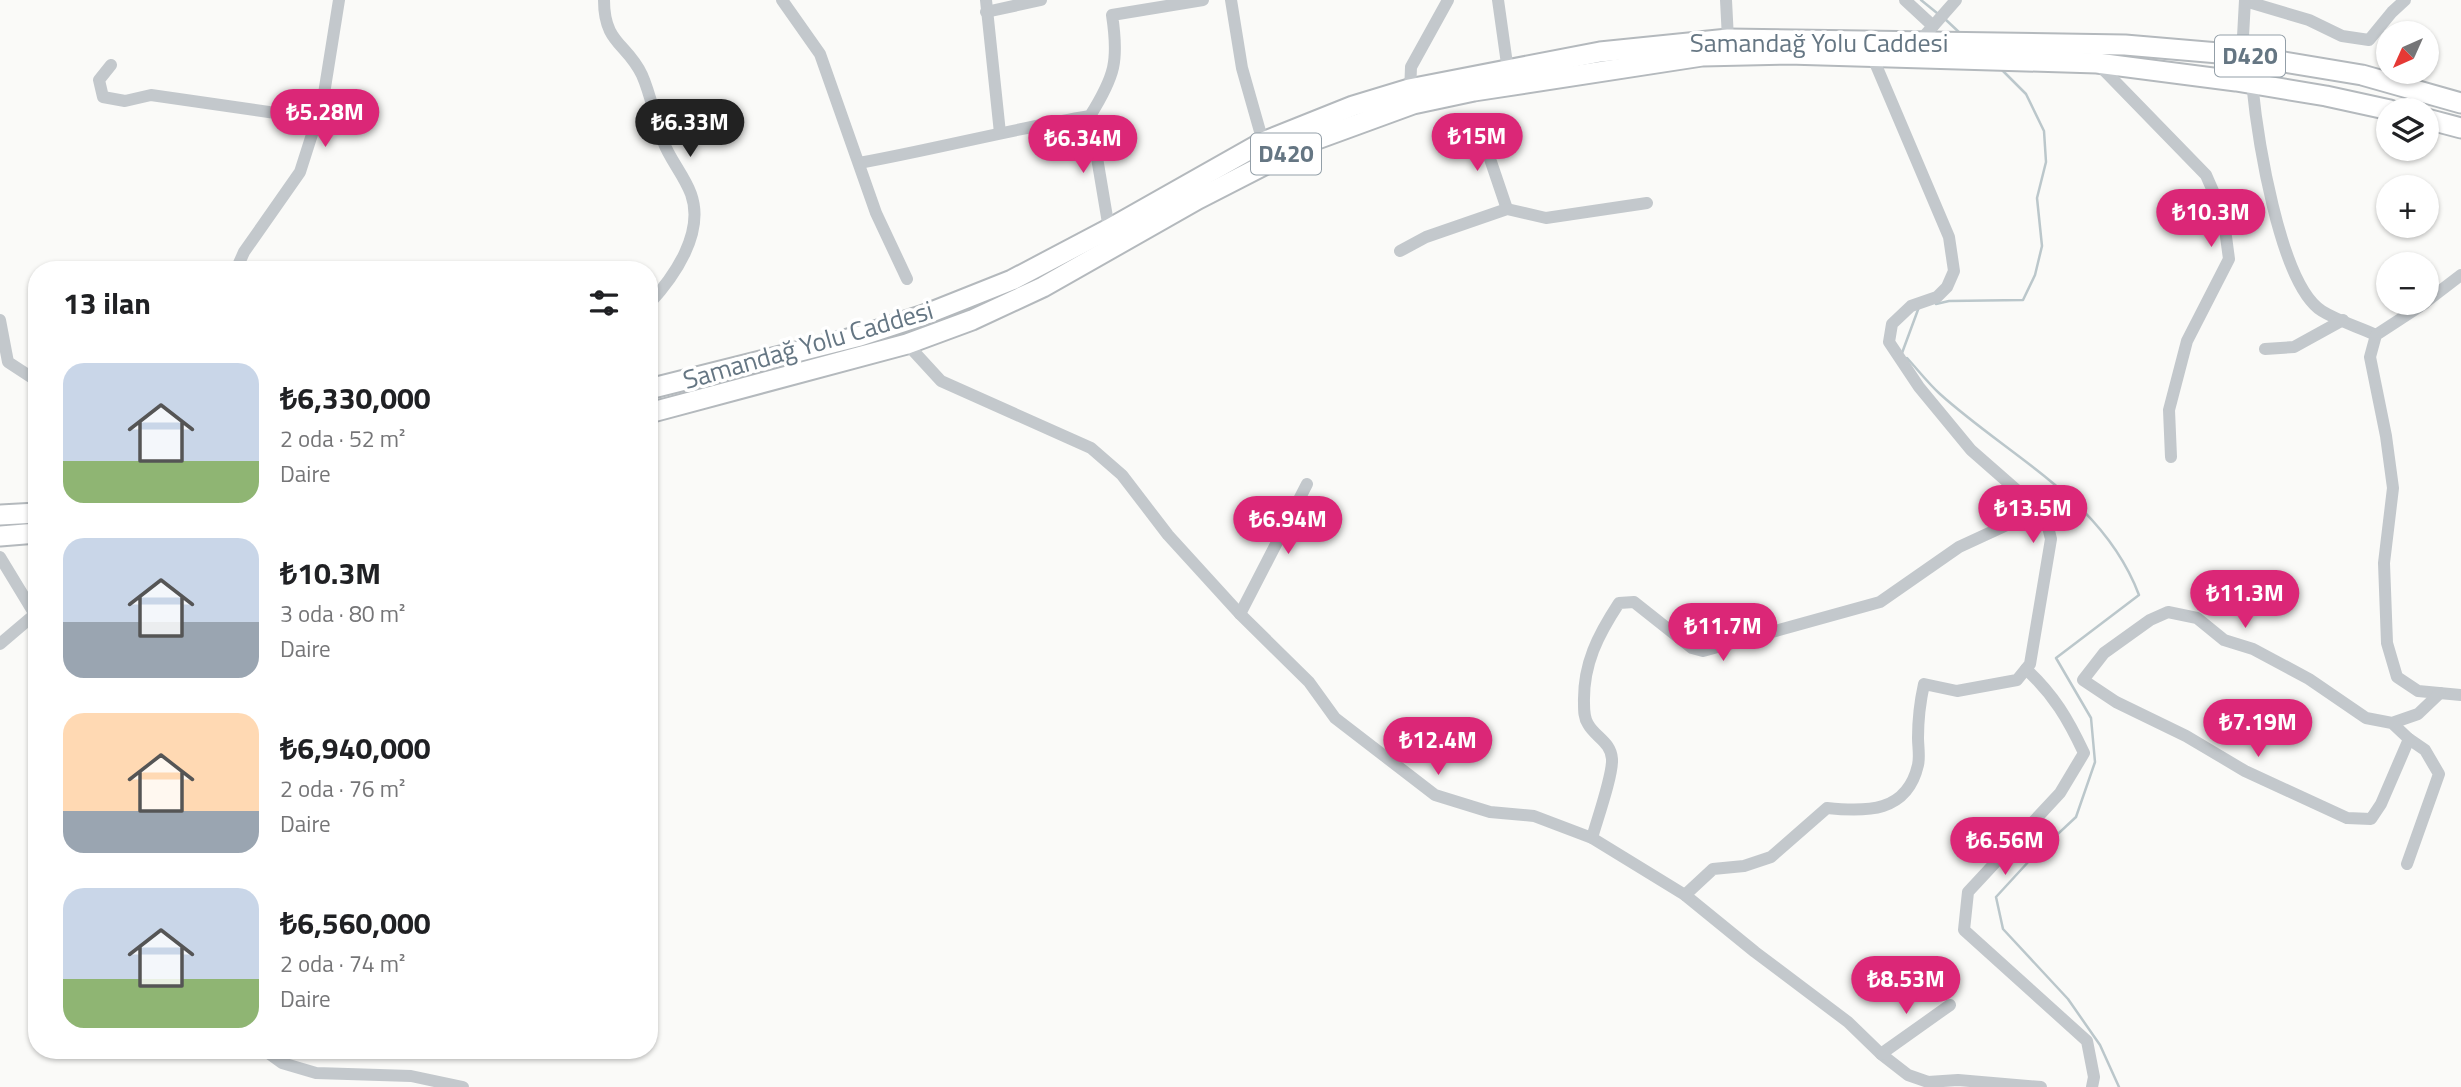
<!DOCTYPE html>
<html lang="tr">
<meta charset="utf-8">
<style>
:root{--surface:#fff;--page:#f2f2f2;--text:#202124;--muted:#757577;--accent:#db2777}
body{margin:0;font-family:"Titillium Web",sans-serif;background:var(--page);color:var(--text);height:100vh;display:flex;flex-direction:column;font-size:26px;white-space:nowrap}
*{box-sizing:border-box;margin:0}
p{font-size:23px;color:var(--muted)}
.icon{flex:none;width:38px;height:38px;fill:none;stroke:currentColor;stroke-width:2;stroke-linecap:round;stroke-linejoin:round}
.map{position:relative;flex:1;overflow:hidden}
.drawer{position:absolute;left:28px;top:261px;width:630px;height:798px;display:flex;flex-direction:column;background:var(--surface);border-radius:28px;box-shadow:0 2px 5px #0004}
.drawer>*{flex:none}
.needle{width:46px;rotate:225deg}
.tools{position:absolute;left:2376px;top:21px;display:grid;gap:14px}
.tools a{display:grid;place-items:center;width:63px;height:63px;border-radius:50%;background:var(--surface);box-shadow:0 2px 5px #0004;font-size:35px}
.price{position:absolute;translate:-50% -60px;padding:0 16px;border-radius:24px;background:var(--accent);color:#fff;font-size:23px;line-height:46px;filter:drop-shadow(0 2px 4px #0008)}
.price::after{content:'';position:absolute;left:50%;top:42px;width:21px;height:16px;margin-left:-10px;background:inherit;clip-path:polygon(0 0,100% 0,50% 100%)}
.price.active{background:#222;color:#fff}
ul{padding:0;list-style:none}
li{display:flex;align-items:center;gap:21px;height:175px;padding:0 35px}
li span{display:grid;place-items:center;flex:none;width:196px;height:140px;border-radius:21px;color:#555}
li>.icon{margin-inline-start:auto}
span .icon{width:84px;height:84px;fill:#fffc;stroke-width:1}
li b{font-size:30px}
h2{display:flex;justify-content:space-between;align-items:center;height:84px;padding:0 35px;font-size:30px}
.map>svg:first-child{display:block}
.lines{fill:none;stroke-linecap:round;stroke-linejoin:round}
.stream{stroke:#bbc7cb;stroke-width:2.5}
.highway-casing{stroke:#b4b9bd;stroke-width:23}
.minor{stroke:#c3c8cc;stroke-width:12}
.highway{stroke:#fff;stroke-width:19}
.labels{text-anchor:middle;stroke-width:7;stroke-linejoin:round;paint-order:stroke}
.shield{fill:#fff;stroke:#939fa8;stroke-width:2}
.shield-label{font-size:24px;font-weight:bold;fill:#657683}
.street-label{font-size:26px;fill:#657683;stroke:#fff}
</style>
<div class="map">
<svg width="2461" height="1087" viewBox="0 0 2461 1087">
<rect width="100%" height="100%" fill="#fafaf8"/>
<g class="lines">
<g class="stream">
<path d="M 1921,0 L 1937,13"/>
<path d="M 1945,19 L 1961,34"/>
<path d="M 1936,304 L 1949,301 L 2023,300 L 2035,275 L 2042,246 L 2037,198 L 2046,162 L 2044,131 L 2026,94 L 2000,68"/>
<path d="M 1902,353 L 1919,307"/>
<path d="M 1907,358 C 1918,370 1928,383 1940,394 C 2011,458 2103,500 2139,595 L 2056,658 L 2091,718 L 2095,762 L 2076,817 L 2030,860 L 1996,897 L 2003,929 L 2068,999 L 2100,1045 L 2119,1087"/>
</g>
<defs>
<g id="highway">
<path d="M 2427,119 L 2461,128"/>
<path d="M 649,389 L 860,336 L 924,315 L 1012,280 L 1109,229 L 1263,142 L 1353,106 L 1409,89 L 1600,52 L 1728,39 L 2125,45 L 2242,55 L 2362,75 L 2461,103"/>
<path d="M 649,413 L 907,344 L 972,320 L 1043,287 L 1198,199 L 1309,142 L 1413,104 L 1474,91 L 1702,56 L 1788,54 L 2097,63 L 2236,81 L 2326,96 L 2390,110"/>
<path d="M 0,515 L 37,513"/>
<path d="M 0,536 L 37,533"/>
</g>
</defs>
<use href="#highway" class="highway-casing"/>
<g class="minor">
<path d="M 604,0 C 604,44 627,43 642,75 C 651,95 655,120 663,141 C 670,160 684,175 691,194 C 705,233 674,277 649,304"/>
<path d="M 782,0 L 820,54 L 876,213 L 907,279"/>
<path d="M 986,0 L 1000,133"/>
<path d="M 1231,0 L 1242,68 L 1263,142"/>
<path d="M 1498,0 L 1508,71"/>
<path d="M 1726,0 L 1728,39"/>
<path d="M 1905,0 L 1933,26"/>
<path d="M 2245,1 L 2309,20 L 2342,36 L 2369,40 L 2392,12 L 2405,0"/>
<path d="M 986,12 L 1041,0"/>
<path d="M 1919,42 L 1956,0"/>
<path d="M 2242,55 L 2245,0"/>
<path d="M 2098,64 L 2206,175 L 2223,214 L 2229,259 L 2187,341 L 2169,410 L 2171,457"/>
<path d="M 111,65 L 99,80 L 103,97 L 125,101 L 151,95 L 317,119"/>
<path d="M 2252,83 C 2257,133 2279,284 2322,311 C 2338,321 2359,327 2376,335"/>
<path d="M 1410,94 L 1411,67 L 1448,0"/>
<path d="M 1090,116 L 1109,229"/>
<path d="M 1466,126 L 1488,153 L 1507,209"/>
<path d="M 859,163 C 936,149 1012,129 1090,116 C 1115,76 1119,61 1112,15 L 1203,0"/>
<path d="M 1400,251 L 1426,237 L 1507,209 L 1546,218 L 1647,203"/>
<path d="M 236,270 L 244,252 L 300,172 L 323,100 L 339,0"/>
<path d="M 2427,301 L 2461,275"/>
<path d="M 2425,303 L 2376,335 L 2370,357 L 2386,436 L 2393,488 L 2384,563 L 2387,643 L 2397,677 L 2418,691 L 2461,695"/>
<path d="M 0,320 L 8,362 L 37,381"/>
<path d="M 907,344 L 941,381 L 1091,448 L 1122,475 L 1168,535 L 1240,614 L 1309,682 L 1335,718 L 1435,795 L 1490,812 L 1534,816 L 1592,838 L 1685,895 L 1755,952 L 1848,1022 L 1881,1054 L 1908,1075 L 1928,1082 L 1958,1080 L 2041,1087"/>
<path d="M 2265,349 L 2294,347 L 2343,320"/>
<path d="M 0,557 L 37,618"/>
<path d="M 1240,614 L 1307,484"/>
<path d="M 0,644 L 34,615"/>
<path d="M 2026,669 C 2054,695 2068,719 2084,753 L 2060,793 L 1968,892 L 1964,930 L 2087,1041 L 2094,1077 L 2092,1087"/>
<path d="M 2392,723 L 2409,739 L 2381,804 L 2371,819 L 2347,818 L 2245,771 L 2186,736 L 2116,702 L 2083,680 L 2104,653 L 2150,620 L 2168,612 L 2197,618 L 2224,640 L 2253,649 L 2309,679 L 2366,718 L 2392,723 L 2418,714 L 2440,693"/>
<path d="M 1592,838 C 1597,820 1613,775 1612,759 C 1611,742 1595,737 1588,724 C 1584,718 1584,711 1584,703 C 1583,664 1598,635 1619,603 L 1634,602 L 1692,648 L 1703,651 L 1880,602 L 1959,547 L 2039,510"/>
<path d="M 2407,864 L 2439,774 L 2425,750 L 2409,739"/>
<path d="M 1685,895 L 1713,869 L 1744,866 L 1771,857 L 1827,808 C 1866,812 1907,813 1918,765 C 1920,757 1918,746 1918,738 C 1918,719 1920,702 1924,684 L 1957,691 L 2017,680 L 2030,664 L 2051,539 L 2045,515 L 1971,450 L 1919,387 L 1889,342 L 1892,324 L 1911,306 L 1937,297 L 1947,287 L 1954,271 L 1949,237 L 1873,58"/>
<path d="M 264,1050 L 282,1063 L 316,1073 L 411,1076 L 463,1087"/>
<path d="M 1881,1054 L 1950,1005"/>
</g>
<use href="#highway" class="highway"/>
</g>
<g class="labels">
<g class="shield">
<rect x="2215" y="35.5" width="70" height="41" rx="5"/>
<rect x="1251" y="133.5" width="70" height="41" rx="5"/>
</g>
<g class="shield-label">
<text x="2250" y="64">D420</text>
<text x="1286" y="162">D420</text>
</g>
<g class="street-label">
<text x="1819" y="52">Samandağ Yolu Caddesi</text>
<text transform="translate(808 345) rotate(-16)" y="9">Samandağ Yolu Caddesi</text>
</g>
</g>
</svg>
<div class="tools">
<a><svg class="needle" viewBox="-14 -14 28 28"><path d="M0-13l5 13h-10z" fill="#e53935"/><path d="M0 13l5-13h-10z" fill="#757577"/></svg></a>
<a><svg class="icon" aria-label="layers" viewBox="0 0 24 24"><path d="M12 4l9 5-9 5-9-5zM3 14l9 5 9-5"/></svg></a>
<a>+</a>
<a>−</a>
</div>
<b class="price" style="left:325px;top:149px">₺5.28M</b>
<b class="price active" style="left:690px;top:159px">₺6.33M</b>
<b class="price" style="left:1477px;top:173px">₺15M</b>
<b class="price" style="left:1083px;top:175px">₺6.34M</b>
<b class="price" style="left:2211px;top:249px">₺10.3M</b>
<b class="price" style="left:2033px;top:545px">₺13.5M</b>
<b class="price" style="left:1288px;top:556px">₺6.94M</b>
<b class="price" style="left:2245px;top:630px">₺11.3M</b>
<b class="price" style="left:1723px;top:663px">₺11.7M</b>
<b class="price" style="left:2258px;top:759px">₺7.19M</b>
<b class="price" style="left:1438px;top:777px">₺12.4M</b>
<b class="price" style="left:2005px;top:877px">₺6.56M</b>
<b class="price" style="left:1906px;top:1016px">₺8.53M</b>
<section class="drawer">
<h2>13 ilan<svg class="icon" aria-label="filters" viewBox="0 0 24 24"><path d="M4 7h16M4 17h16"/><circle cx="9" cy="7" r="2"/><circle cx="15" cy="17" r="2"/></svg></h2>
<ul>
<li><span style="background:linear-gradient(#c9d6e8 70%,#8fb573 0)"><svg class="icon" aria-label="home" viewBox="0 0 24 24"><path d="M3 11l9-7 9 7M6 9v11h12V9"/></svg></span><div><b>₺6,330,000</b><p>2 oda · 52 m²</p><p>Daire</p></div></li>
<li><span style="background:linear-gradient(#c9d6e8 60%,#9aa5b1 0)"><svg class="icon" aria-label="home" viewBox="0 0 24 24"><path d="M3 11l9-7 9 7M6 9v11h12V9"/></svg></span><div><b>₺10.3M</b><p>3 oda · 80 m²</p><p>Daire</p></div></li>
<li><span style="background:linear-gradient(#ffd9b3 70%,#9aa5b1 0)"><svg class="icon" aria-label="home" viewBox="0 0 24 24"><path d="M3 11l9-7 9 7M6 9v11h12V9"/></svg></span><div><b>₺6,940,000</b><p>2 oda · 76 m²</p><p>Daire</p></div></li>
<li><span style="background:linear-gradient(#c9d6e8 65%,#8fb573 0)"><svg class="icon" aria-label="home" viewBox="0 0 24 24"><path d="M3 11l9-7 9 7M6 9v11h12V9"/></svg></span><div><b>₺6,560,000</b><p>2 oda · 74 m²</p><p>Daire</p></div></li>
</ul>
</section>
</div>
